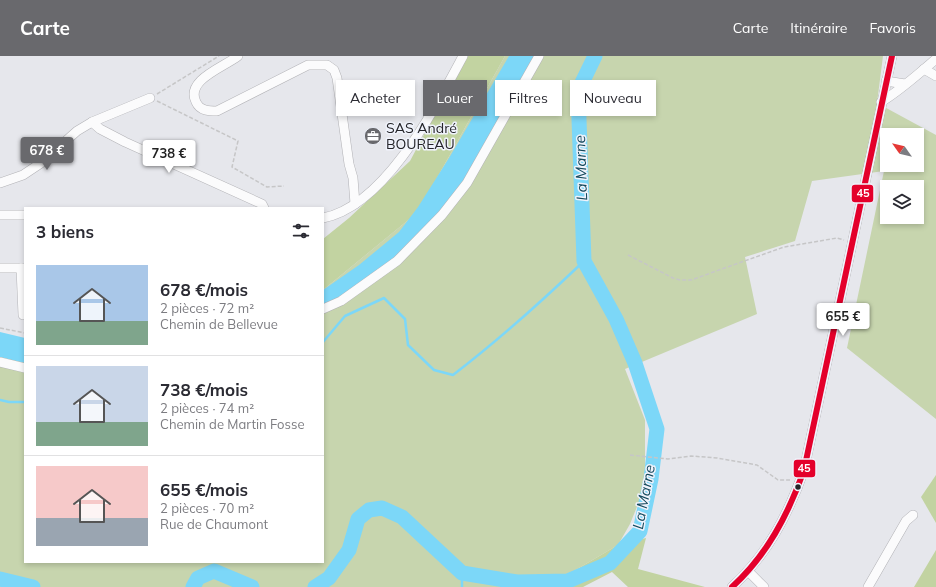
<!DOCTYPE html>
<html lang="fr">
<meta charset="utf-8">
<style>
:root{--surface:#fff;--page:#f2f2f3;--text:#2b2b33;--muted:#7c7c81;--line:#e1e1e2;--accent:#69696d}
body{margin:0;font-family:Mulish,sans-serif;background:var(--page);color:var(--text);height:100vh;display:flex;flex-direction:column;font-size:15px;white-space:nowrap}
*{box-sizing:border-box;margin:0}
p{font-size:13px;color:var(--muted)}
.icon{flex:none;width:22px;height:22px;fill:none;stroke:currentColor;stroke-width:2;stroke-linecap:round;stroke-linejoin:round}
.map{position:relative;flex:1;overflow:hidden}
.panel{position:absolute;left:24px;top:151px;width:300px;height:356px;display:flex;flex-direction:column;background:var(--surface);border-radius:0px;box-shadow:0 2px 6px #0003}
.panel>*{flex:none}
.banner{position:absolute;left:336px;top:24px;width:380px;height:36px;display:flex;gap:8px}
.needle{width:26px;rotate:304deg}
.controls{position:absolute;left:880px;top:72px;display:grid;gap:8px}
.controls a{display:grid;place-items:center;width:44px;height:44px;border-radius:0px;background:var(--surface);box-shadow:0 2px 6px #0003;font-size:20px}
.price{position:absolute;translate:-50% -34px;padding:0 9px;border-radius:4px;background:#fff;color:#222;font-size:13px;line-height:26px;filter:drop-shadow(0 1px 2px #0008)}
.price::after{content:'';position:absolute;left:50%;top:24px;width:12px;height:9px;margin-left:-6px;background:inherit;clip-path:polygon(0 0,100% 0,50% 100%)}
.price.active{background:var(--accent);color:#fff}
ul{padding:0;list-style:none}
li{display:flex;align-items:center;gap:12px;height:100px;padding:0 12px}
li+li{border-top:1px solid var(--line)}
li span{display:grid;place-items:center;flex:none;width:112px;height:80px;border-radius:0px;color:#555}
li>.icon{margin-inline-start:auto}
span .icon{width:48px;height:48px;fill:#fffc;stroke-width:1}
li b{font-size:17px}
h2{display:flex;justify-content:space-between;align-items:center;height:48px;padding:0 12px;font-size:17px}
.pill{padding:0 14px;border-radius:0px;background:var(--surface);box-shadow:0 2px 6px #0003;font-size:14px;line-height:36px}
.pill.active{background:var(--accent);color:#fff}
header{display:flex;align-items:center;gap:24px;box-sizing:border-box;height:56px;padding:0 20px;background:var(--accent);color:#fff}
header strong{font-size:19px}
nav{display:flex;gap:22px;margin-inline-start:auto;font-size:14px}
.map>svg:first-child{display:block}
.green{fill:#c7d5ae;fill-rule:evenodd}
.forest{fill:#c2d3a1}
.water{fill:#7cd7f8}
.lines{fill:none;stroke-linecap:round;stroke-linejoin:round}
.stream{stroke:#7cd7f8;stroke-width:2.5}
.river{stroke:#7cd7f8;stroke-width:15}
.minor-casing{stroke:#b2b2b6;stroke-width:10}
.path{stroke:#c6c6c7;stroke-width:1.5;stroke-dasharray:4 2;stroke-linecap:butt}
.minor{stroke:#fbfbfc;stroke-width:9}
.bus-1-casing{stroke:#f0f3fc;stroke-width:9}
.bus-1{stroke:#e4002b;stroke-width:6}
.bus-dot{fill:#252529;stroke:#f0f3fc;stroke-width:1.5}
.labels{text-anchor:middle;stroke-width:3;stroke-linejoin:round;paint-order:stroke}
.poi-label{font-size:14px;fill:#252529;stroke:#f0f3fc;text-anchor:start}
.water-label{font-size:15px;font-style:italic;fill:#144a5d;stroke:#f0f3fc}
.line-badge{stroke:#f0f3fc;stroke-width:1.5}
.badge-label{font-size:11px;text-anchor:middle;font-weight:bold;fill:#fff}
</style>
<header>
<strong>Carte</strong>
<nav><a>Carte</a><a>Itinéraire</a><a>Favoris</a></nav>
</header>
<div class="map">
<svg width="936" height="531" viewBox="0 0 936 531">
<rect width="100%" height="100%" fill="#e6e7ec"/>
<path class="green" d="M 505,0 L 883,0 L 877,47 L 936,79 L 936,363 L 847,292 L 884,115 L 812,125 L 795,185 L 745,201 L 757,258 L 625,313 L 645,364 L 645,431 L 630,468 L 618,489 L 567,519 L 523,519 L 521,531 L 0,531 L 0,293 L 25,296 L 25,506 L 323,506 L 323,234 L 418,156 ZM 887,79 L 917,79 L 917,109 L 887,109 ZM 887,131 L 917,131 L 917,161 L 887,161 Z"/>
<g class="forest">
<path d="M 466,0 L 505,0 L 418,156 L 323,234 L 323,183 L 349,162 L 410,105 Z"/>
<path d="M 936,419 L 936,467 L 921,441 Z"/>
<path d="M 646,482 L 638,513 L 705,531 L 628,531 L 612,516 L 583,531 L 521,531 L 523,519 L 567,519 L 618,489 Z"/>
<path d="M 936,494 L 936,531 L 914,531 Z"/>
</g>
<g class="water">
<path d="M 509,0 L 536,0 L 452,144 L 377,219 L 323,251 L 323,234 L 359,209 L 399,176 L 418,151 L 449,102 Z"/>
<path d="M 0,276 L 25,282 L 25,307 L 0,301 Z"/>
</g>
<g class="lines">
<g class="stream">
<path d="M 323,286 L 345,260 L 384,242 L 405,263 L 408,289 L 434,314 L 453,319 C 499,284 542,245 584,205"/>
<path d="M 0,344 L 9,346 L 25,346"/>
<path d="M 462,531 L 462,517"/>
</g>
<g class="river">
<path d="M 0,523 L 33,531"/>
<path d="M 193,531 L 198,522 L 214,515 L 252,531"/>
<path d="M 315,531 L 329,522 L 349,494 L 358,463 L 369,454 L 382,452 L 402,461 L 462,517 L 517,526 L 568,525 L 610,507 L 640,475 L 651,423 L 657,373 L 635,307 L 616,263 L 584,205 L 578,35 L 595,0"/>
</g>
<defs>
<g id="minor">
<path d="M 238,0 C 224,11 185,24 196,46 C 200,55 209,55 217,55 L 308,9 L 327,9 L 334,14 L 337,22 L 349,108 L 353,122 L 355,148"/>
<path d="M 924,13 L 936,20"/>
<path d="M 886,25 L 905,28"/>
<path d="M 881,46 C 901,34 918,18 936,3"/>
<path d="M 92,66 L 100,73 L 125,86 L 262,148 L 264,152"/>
<path d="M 0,127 L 23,119 L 41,107 L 77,75 L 92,66 L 150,42"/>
<path d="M 0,159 L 25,159"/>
<path d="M 323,162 C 385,150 435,52 463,0"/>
<path d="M 0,212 L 25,212"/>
<path d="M 21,212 L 23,259"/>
<path d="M 323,253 L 341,245 L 397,205 L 442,159 L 467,127 L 539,0"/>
<path d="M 0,306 L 25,312"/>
<path d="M 748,515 L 764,531"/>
<path d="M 732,531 C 767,499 788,459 804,414 L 892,0"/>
<path d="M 868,531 L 906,465 L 913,459"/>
</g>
</defs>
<use href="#minor" class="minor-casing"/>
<g class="path">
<path d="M 157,38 L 219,0"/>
<path d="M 157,45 L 238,85 L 232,111 L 267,131 L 284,130"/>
<path d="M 628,199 L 673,222 L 680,224 L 691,224 L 784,191 L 837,182 L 844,184"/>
<path d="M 0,272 L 25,277"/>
<path d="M 630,399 L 668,403 L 691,400 L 717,402 L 757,409 L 778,424 L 790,424"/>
</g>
<use href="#minor" class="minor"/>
<defs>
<path id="bus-1" d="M 732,531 C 767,499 788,459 804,414 L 892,0"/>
</defs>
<use href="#bus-1" class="bus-1-casing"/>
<use href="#bus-1" class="bus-1"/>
</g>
<defs>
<symbol id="office-disc" viewBox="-11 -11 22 22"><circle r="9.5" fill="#69696d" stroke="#f0f3fc"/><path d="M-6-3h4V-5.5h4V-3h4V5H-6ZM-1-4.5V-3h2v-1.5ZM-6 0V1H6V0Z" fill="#fff"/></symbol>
</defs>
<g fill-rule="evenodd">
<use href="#office-disc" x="363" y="70" width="20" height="20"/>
</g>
<circle class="bus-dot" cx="798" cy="431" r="3.5"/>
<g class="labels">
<g class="poi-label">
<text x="386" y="77">SAS André<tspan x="386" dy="16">BOUREAU</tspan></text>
</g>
<g class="water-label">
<text transform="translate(581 112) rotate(-92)" y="5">La Marne</text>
<text transform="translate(644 441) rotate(-79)" y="5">La Marne</text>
</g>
</g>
<g class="line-badge">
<rect x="851" y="128" width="23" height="19" rx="4" fill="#e4002b"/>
<rect x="793" y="403" width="23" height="19" rx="4" fill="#e4002b"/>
</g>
<g class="badge-label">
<text x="863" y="141">45</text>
<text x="804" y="416">45</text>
</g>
</svg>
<div class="controls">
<a><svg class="needle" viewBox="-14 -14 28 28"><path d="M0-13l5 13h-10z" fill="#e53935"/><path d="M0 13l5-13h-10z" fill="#7c7c81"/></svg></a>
<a><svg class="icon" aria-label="layers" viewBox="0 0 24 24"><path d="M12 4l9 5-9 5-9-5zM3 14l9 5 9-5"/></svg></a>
</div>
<b class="price active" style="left:47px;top:115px">678 €</b>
<b class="price" style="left:169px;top:118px">738 €</b>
<b class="price" style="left:843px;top:281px">655 €</b>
<div class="banner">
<a class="pill">Acheter</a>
<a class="pill active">Louer</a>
<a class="pill">Filtres</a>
<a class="pill">Nouveau</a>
</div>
<section class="panel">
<h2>3 biens<svg class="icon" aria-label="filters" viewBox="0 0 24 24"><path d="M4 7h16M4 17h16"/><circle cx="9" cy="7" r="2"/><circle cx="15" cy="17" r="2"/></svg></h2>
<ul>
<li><span style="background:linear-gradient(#a9c7e8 70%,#7fa58c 0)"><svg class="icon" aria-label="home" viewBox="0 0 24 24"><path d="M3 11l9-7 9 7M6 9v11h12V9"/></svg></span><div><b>678 €/mois</b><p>2 pièces · 72 m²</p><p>Chemin de Bellevue</p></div></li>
<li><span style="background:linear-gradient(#c9d6e8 70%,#7fa58c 0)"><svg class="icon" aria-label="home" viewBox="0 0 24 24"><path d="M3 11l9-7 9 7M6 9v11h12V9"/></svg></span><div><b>738 €/mois</b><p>2 pièces · 74 m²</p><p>Chemin de Martin Fosse</p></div></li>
<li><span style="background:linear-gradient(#f6c9c9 65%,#9aa5b1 0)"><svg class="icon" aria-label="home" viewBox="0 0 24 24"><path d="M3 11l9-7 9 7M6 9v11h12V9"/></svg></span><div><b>655 €/mois</b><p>2 pièces · 70 m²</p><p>Rue de Chaumont</p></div></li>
</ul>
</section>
</div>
